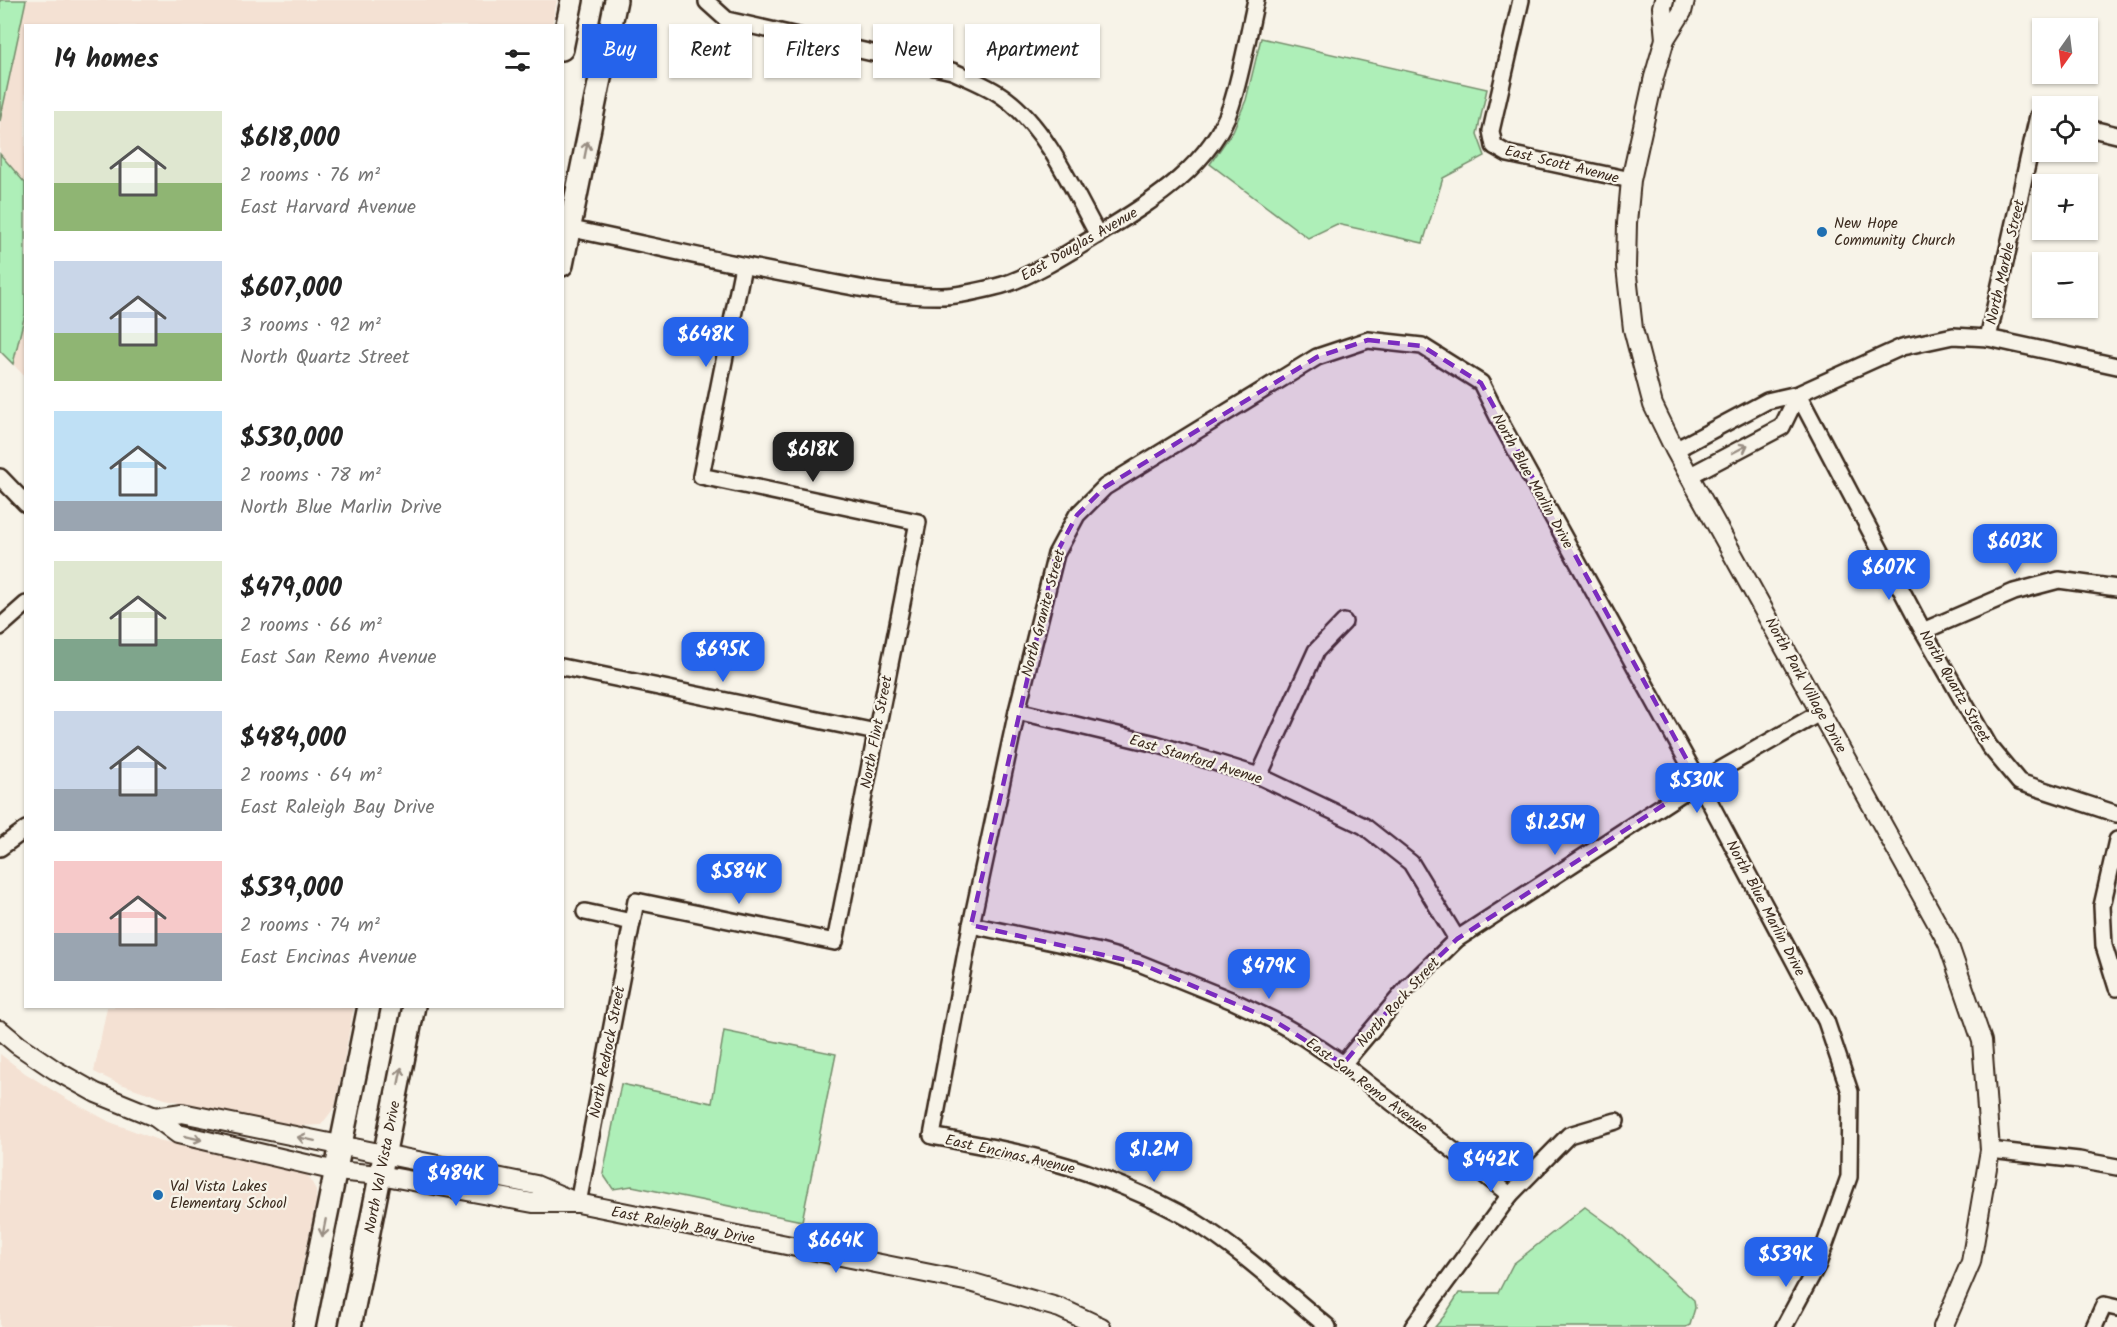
<!DOCTYPE html>
<meta charset="utf-8">
<style>
:root{--surface:#fff;--page:#f6f6f6;--text:#222;--muted:#767676;--accent:#2563eb}
body{margin:0;font-family:Kalam,sans-serif;background:var(--page);color:var(--text);height:100vh;display:flex;flex-direction:column;font-size:22px;white-space:nowrap}
*{box-sizing:border-box;margin:0}
p{font-size:20px;color:var(--muted)}
.icon{flex:none;width:33px;height:33px;fill:none;stroke:currentColor;stroke-width:2;stroke-linecap:round;stroke-linejoin:round}
.map{position:relative;flex:1;overflow:hidden}
.drawer{position:absolute;left:24px;top:24px;width:540px;height:984px;display:flex;flex-direction:column;background:var(--surface);border-radius:0px;box-shadow:0 2px 4px #0004}
.drawer>*{flex:none}
.banner{position:absolute;left:582px;top:24px;width:570px;height:54px;display:flex;gap:12px}
.needle{width:39px;rotate:194deg}
.buttons{position:absolute;left:2032px;top:18px;display:grid;gap:12px}
.buttons a{display:grid;place-items:center;width:66px;height:66px;border-radius:0px;background:var(--surface);box-shadow:0 2px 4px #0004;font-size:30px}
.price{position:absolute;translate:-50% -51px;padding:0 14px;border-radius:12px;background:var(--accent);color:#fff;font-size:20px;line-height:39px;filter:drop-shadow(0 2px 3px #0008)}
.price::after{content:'';position:absolute;left:50%;top:36px;width:18px;height:14px;margin-left:-9px;background:inherit;clip-path:polygon(0 0,100% 0,50% 100%)}
.price.active{background:#222;color:#fff}
ul{padding:0;list-style:none}
li{display:flex;align-items:center;gap:18px;height:150px;padding:0 30px}
li span{display:grid;place-items:center;flex:none;width:168px;height:120px;border-radius:0px;color:#555}
li>.icon{margin-inline-start:auto}
span .icon{width:72px;height:72px;fill:#fffc;stroke-width:1}
li b{font-size:26px}
h2{display:flex;justify-content:space-between;align-items:center;height:72px;padding:0 30px;font-size:26px}
.tag{padding:0 21px;border-radius:0px;background:var(--surface);box-shadow:0 2px 4px #0004;font-size:21px;line-height:54px}
.tag.active{background:var(--accent);color:#fff}
.map>svg:first-child{display:block}
.built{fill:#f4e1d3}
.green{fill:#aeefb8;stroke:#748c6b;stroke-width:1.5}
.lines{fill:none;stroke-linecap:round;stroke-linejoin:round}
.minor-casing{stroke:#3b2a1e;stroke-width:20}
.tertiary-casing{stroke:#3b2a1e;stroke-width:22}
.secondary-casing{stroke:#3b2a1e;stroke-width:26}
.minor{stroke:#f7f3e8;stroke-width:15}
.tertiary{stroke:#f7f3e8;stroke-width:18}
.secondary{stroke:#f7f3e8;stroke-width:21}
.oneway{stroke:#998e83}
.marked{fill:#7b2cbf;fill-opacity:0.2;stroke:#7b2cbf;stroke-width:4.5;stroke-dasharray:12 8;stroke-linejoin:round}
.poi-dot{fill:#1f6fb2;stroke:#f7f3e8;stroke-width:2}
.labels{text-anchor:middle;stroke-width:4.5;stroke-linejoin:round;paint-order:stroke}
.street-label{font-size:15px;fill:#3b2a1e;stroke:#f7f3e8}
.poi-label{font-size:15px;fill:#3b2a1e;stroke:#f7f3e8;text-anchor:start}
</style>
<div class="map">
<svg width="2117" height="1327" viewBox="0 0 2117 1327">
<rect width="100%" height="100%" fill="#f7f3e8"/>
<filter id="ink" filterUnits="userSpaceOnUse"><feTurbulence type="fractalNoise" baseFrequency=".0167" numOctaves="2"/><feDisplacementMap in="SourceGraphic" scale="12" xChannelSelector="R" yChannelSelector="G"/><feConvolveMatrix kernelMatrix="1 2 1 2 8 2 1 2 1" color-interpolation-filters="sRGB"/></filter>
<g filter="url(#ink)">
<g class="built">
<path d="M 26,0 L 557,0 L 552,26 L 26,26 L 25,183 L 0,154 L 0,121 Z"/>
<path d="M 25,314 L 25,377 L 13,364 Z"/>
<path d="M 107,1007 L 354,1007 L 335,1107 L 321,1125 L 299,1126 L 165,1099 L 115,1082 L 94,1072 Z"/>
<path d="M 0,1054 L 25,1073 L 65,1098 L 110,1122 L 158,1140 L 302,1171 L 309,1177 L 316,1190 L 316,1201 L 290,1327 L 0,1327 Z"/>
</g>
<g class="green">
<path d="M 0,0 L 26,0 L 0,121 Z"/>
<path d="M 1261,38 L 1487,89 L 1477,134 L 1485,156 L 1443,178 L 1423,243 L 1337,224 L 1308,238 L 1210,164 L 1233,131 L 1246,100 Z"/>
<path d="M 0,154 L 25,183 L 25,314 L 13,364 L 0,351 Z"/>
<path d="M 724,1031 L 836,1054 L 802,1221 L 632,1186 L 613,1189 L 603,1174 L 621,1084 L 712,1103 Z"/>
<path d="M 1585,1207 L 1614,1228 L 1694,1300 L 1695,1308 L 1690,1325 L 1686,1327 L 1435,1327 L 1445,1315 L 1459,1293 L 1498,1293 L 1513,1264 Z"/>
</g>
<g class="lines">
<defs>
<g id="minor">
<path d="M 707,0 L 707,2 L 727,20 L 952,71 C 970,79 989,86 1005,98 C 1047,129 1073,190 1098,235"/>
<path d="M 1521,0 L 1491,131 L 1494,146 L 1508,154 L 1631,180"/>
<path d="M 2088,128 L 2117,135"/>
<path d="M 562,227 C 641,243 719,262 798,276 C 845,285 893,297 942,296 C 959,296 979,291 995,287 C 1027,280 1075,249 1104,231 C 1154,200 1211,165 1231,106 C 1242,72 1248,35 1256,0"/>
<path d="M 1988,338 L 2038,116 L 2043,117"/>
<path d="M 1798,394 L 1923,631 L 1989,746 L 2019,782 L 2117,814"/>
<path d="M 1675,450 L 1767,401 L 1798,394 L 1902,347 L 1953,336 L 1988,338 L 2117,366"/>
<path d="M 1689,476 L 1782,427 L 1798,394"/>
<path d="M 0,477 L 26,504"/>
<path d="M 0,627 L 26,604"/>
<path d="M 1923,631 L 2014,592 L 2059,580 L 2117,588"/>
<path d="M 562,667 L 876,732"/>
<path d="M 1017,711 L 1156,744 L 1259,776 L 1364,826 L 1411,863 L 1457,939"/>
<path d="M 1259,776 L 1316,651 L 1344,622"/>
<path d="M 2117,840 L 2102,906 L 2104,946 L 2117,988"/>
<path d="M 0,848 L 26,829"/>
<path d="M 585,912 L 632,922"/>
<path d="M 971,925 L 1096,951 L 1139,963 L 1233,1001 L 1273,1020 L 1303,1037 L 1343,1064 L 1510,1195"/>
<path d="M 1343,1064 L 1407,988 L 1457,939 L 1699,782 L 1821,712"/>
<path d="M 1990,1150 L 2079,1160 L 2117,1167"/>
<path d="M 578,1203 L 636,901 L 835,942 L 918,522 L 701,476 L 743,266"/>
<path d="M 1328,1327 C 1284,1291 1241,1250 1192,1220 C 1152,1197 1097,1174 1053,1162 C 1014,1150 972,1144 932,1136 L 971,925 L 1017,711 L 1056,554 L 1077,515 L 1105,487 L 1317,357 L 1368,340 L 1422,346 L 1481,383 L 1503,427 L 1699,782 L 1826,1021 L 1850,1092 L 1849,1177 L 1818,1264 L 1784,1327"/>
<path d="M 1413,1327 L 1510,1195 L 1569,1135 L 1616,1121"/>
<path d="M 2094,1327 L 2104,1305 L 2117,1308"/>
</g>
<g id="tertiary">
<path d="M 1664,0 L 1662,7 L 1665,39"/>
<path d="M 1685,0 L 1682,12 L 1665,39 L 1654,77 L 1631,180 L 1627,223 L 1626,267 L 1633,329 L 1653,405 L 1675,450 L 1948,943 L 1982,1041 L 1990,1150 L 1971,1262 L 1943,1327"/>
<path d="M 0,1030 L 18,1045 L 55,1070 L 96,1093 L 155,1117 L 178,1134 L 336,1171 L 380,1175 L 533,1203 L 578,1203 L 970,1282 L 1060,1308 L 1101,1327"/>
<path d="M 155,1117 L 182,1113 L 536,1185 L 571,1200"/>
</g>
<g id="secondary">
<path d="M 562,49 L 572,0"/>
<path d="M 562,265 L 616,0"/>
<path d="M 304,1327 L 369,1006"/>
<path d="M 350,1327 L 414,1006"/>
</g>
</defs>
<use href="#minor" class="minor-casing"/>
<use href="#tertiary" class="tertiary-casing"/>
<use href="#secondary" class="secondary-casing"/>
<use href="#minor" class="minor"/>
<use href="#tertiary" class="tertiary"/>
<use href="#secondary" class="secondary"/>
</g>
<defs><path id="oneway-shaft" d="M-6 0H5M1.5-3L5.5 0L1.5 3" fill="none" stroke-width="1.6" stroke-linecap="round" stroke-linejoin="round" transform="scale(1.5)"/></defs>
<g class="oneway">
<use href="#oneway-shaft" transform="translate(586 150) rotate(-79)"/>
<use href="#oneway-shaft" transform="translate(1740 449) rotate(-28)"/>
<use href="#oneway-shaft" transform="translate(400 1076) rotate(-79)"/>
<use href="#oneway-shaft" transform="translate(193 1138) rotate(13)"/>
<use href="#oneway-shaft" transform="translate(306 1139) rotate(-168)"/>
<use href="#oneway-shaft" transform="translate(324 1228) rotate(101)"/>
</g>
</g>
<path class="marked" d="M 1368,340 L 1422,346 L 1481,383 L 1699,782 L 1457,939 L 1407,988 L 1343,1064 L 1273,1020 L 1139,963 L 971,925 L 1056,554 L 1077,515 L 1105,487 L 1317,357 Z"/>
<g class="poi-dot">
<circle cx="1822" cy="232" r="6"/>
<circle cx="158" cy="1195" r="6"/>
</g>
<g class="labels">
<g class="street-label">
<text transform="translate(1562 164) rotate(14)" y="5">East Scott Avenue</text>
<text transform="translate(1079 244) rotate(-30)" y="5">East Douglas Avenue</text>
<text transform="translate(2005 262) rotate(-77)" y="5">North Marble Street</text>
<text transform="translate(1533 481) rotate(61)" y="5">North Blue Marlin Drive</text>
<text transform="translate(1043 613) rotate(-75)" y="5">North Granite Street</text>
<text transform="translate(1806 685) rotate(61)" y="5">North Park Village Drive</text>
<text transform="translate(1955 686) rotate(60)" y="5">North Quartz Street</text>
<text transform="translate(876 732) rotate(-79)" y="5">North Flint Street</text>
<text transform="translate(1196 759) rotate(17)" y="5">East Stanford Avenue</text>
<text transform="translate(1766 908) rotate(62)" y="5">North Blue Marlin Drive</text>
<text transform="translate(1398 1002) rotate(-48)" y="5">North Rock Street</text>
<text transform="translate(607 1052) rotate(-79)" y="5">North Redrock Street</text>
<text transform="translate(1367 1085) rotate(37)" y="5">East San Remo Avenue</text>
<text transform="translate(1010 1154) rotate(13)" y="5">East Encinas Avenue</text>
<text transform="translate(382 1167) rotate(-79)" y="5">North Val Vista Drive</text>
<text transform="translate(683 1225) rotate(11)" y="5">East Raleigh Bay Drive</text>
</g>
<g class="poi-label">
<text x="1834" y="228">New Hope<tspan x="1834" dy="17">Community Church</tspan></text>
<text x="170" y="1191">Val Vista Lakes<tspan x="170" dy="17">Elementary School</tspan></text>
</g>
</g>
</svg>
<div class="buttons">
<a><svg class="needle" viewBox="-14 -14 28 28"><path d="M0-13l5 13h-10z" fill="#e53935"/><path d="M0 13l5-13h-10z" fill="#767676"/></svg></a>
<a><svg class="icon" aria-label="locate" viewBox="0 0 24 24"><circle cx="12" cy="12" r="6"/><path d="M12 2v4M12 18v4M2 12h4M18 12h4"/></svg></a>
<a>+</a>
<a>−</a>
</div>
<b class="price" style="left:706px;top:368px">$648K</b>
<b class="price active" style="left:813px;top:483px">$618K</b>
<b class="price" style="left:2015px;top:575px">$603K</b>
<b class="price" style="left:1889px;top:601px">$607K</b>
<b class="price" style="left:723px;top:683px">$695K</b>
<b class="price" style="left:1697px;top:814px">$530K</b>
<b class="price" style="left:1555px;top:856px">$1.25M</b>
<b class="price" style="left:739px;top:905px">$584K</b>
<b class="price" style="left:1269px;top:1000px">$479K</b>
<b class="price" style="left:1154px;top:1183px">$1.2M</b>
<b class="price" style="left:1491px;top:1193px">$442K</b>
<b class="price" style="left:456px;top:1207px">$484K</b>
<b class="price" style="left:836px;top:1274px">$664K</b>
<b class="price" style="left:1786px;top:1288px">$539K</b>
<div class="banner">
<a class="tag active">Buy</a>
<a class="tag">Rent</a>
<a class="tag">Filters</a>
<a class="tag">New</a>
<a class="tag">Apartment</a>
</div>
<section class="drawer">
<h2>14 homes<svg class="icon" aria-label="filters" viewBox="0 0 24 24"><path d="M4 7h16M4 17h16"/><circle cx="9" cy="7" r="2"/><circle cx="15" cy="17" r="2"/></svg></h2>
<ul>
<li><span style="background:linear-gradient(#dfe7d0 60%,#8fb573 0)"><svg class="icon" aria-label="home" viewBox="0 0 24 24"><path d="M3 11l9-7 9 7M6 9v11h12V9"/></svg></span><div><b>$618,000</b><p>2 rooms · 76 m²</p><p>East Harvard Avenue</p></div></li>
<li><span style="background:linear-gradient(#c9d6e8 60%,#8fb573 0)"><svg class="icon" aria-label="home" viewBox="0 0 24 24"><path d="M3 11l9-7 9 7M6 9v11h12V9"/></svg></span><div><b>$607,000</b><p>3 rooms · 92 m²</p><p>North Quartz Street</p></div></li>
<li><span style="background:linear-gradient(#bfe0f5 75%,#9aa5b1 0)"><svg class="icon" aria-label="home" viewBox="0 0 24 24"><path d="M3 11l9-7 9 7M6 9v11h12V9"/></svg></span><div><b>$530,000</b><p>2 rooms · 78 m²</p><p>North Blue Marlin Drive</p></div></li>
<li><span style="background:linear-gradient(#dfe7d0 65%,#7fa58c 0)"><svg class="icon" aria-label="home" viewBox="0 0 24 24"><path d="M3 11l9-7 9 7M6 9v11h12V9"/></svg></span><div><b>$479,000</b><p>2 rooms · 66 m²</p><p>East San Remo Avenue</p></div></li>
<li><span style="background:linear-gradient(#c9d6e8 65%,#9aa5b1 0)"><svg class="icon" aria-label="home" viewBox="0 0 24 24"><path d="M3 11l9-7 9 7M6 9v11h12V9"/></svg></span><div><b>$484,000</b><p>2 rooms · 64 m²</p><p>East Raleigh Bay Drive</p></div></li>
<li><span style="background:linear-gradient(#f6c9c9 60%,#9aa5b1 0)"><svg class="icon" aria-label="home" viewBox="0 0 24 24"><path d="M3 11l9-7 9 7M6 9v11h12V9"/></svg></span><div><b>$539,000</b><p>2 rooms · 74 m²</p><p>East Encinas Avenue</p></div></li>
</ul>
</section>
</div>
